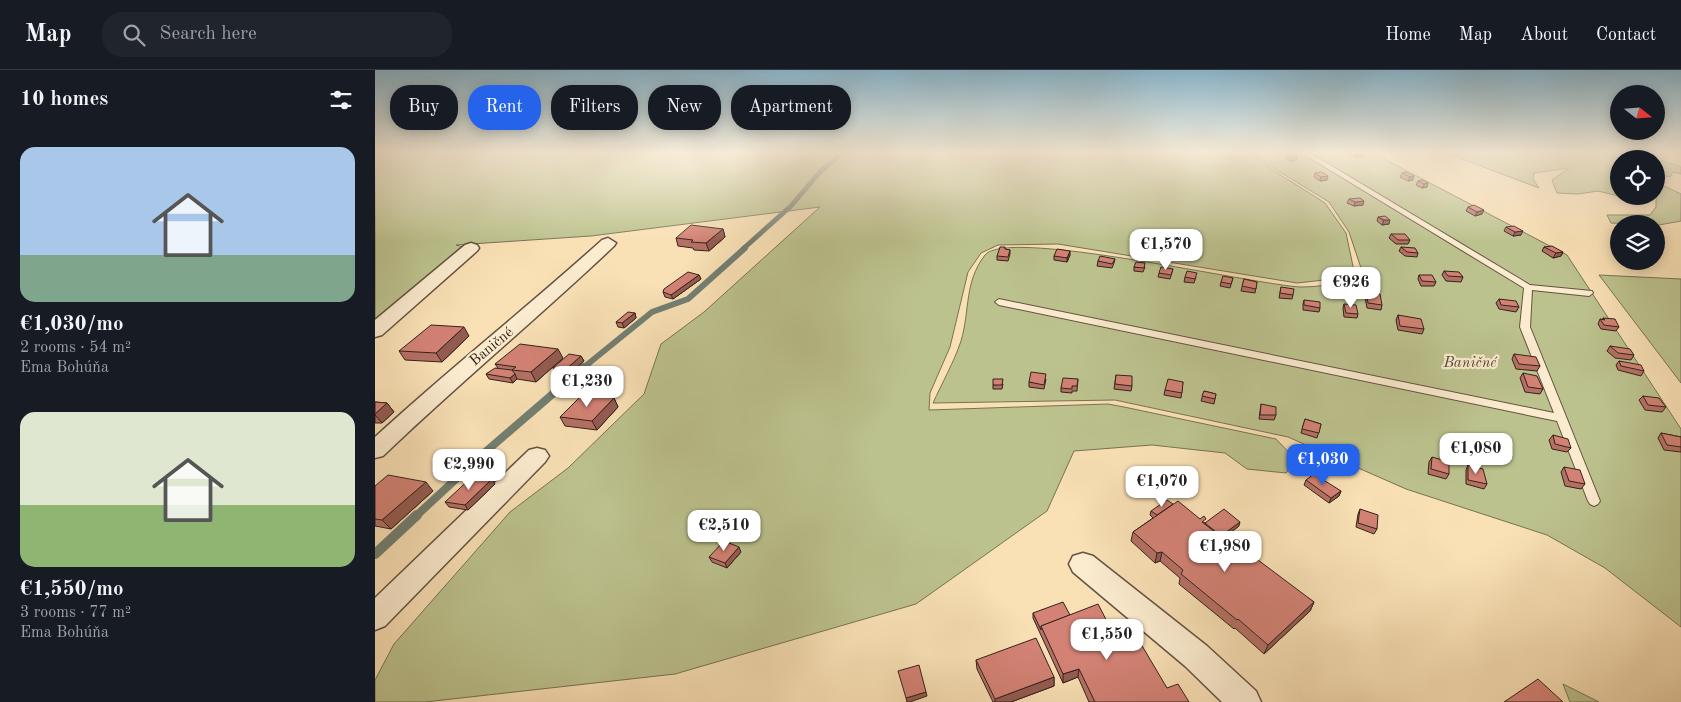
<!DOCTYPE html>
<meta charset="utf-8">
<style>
:root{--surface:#171b24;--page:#20242c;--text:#f1f3f6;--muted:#9ea1a6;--line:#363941;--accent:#2563eb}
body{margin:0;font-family:"Old Standard TT",serif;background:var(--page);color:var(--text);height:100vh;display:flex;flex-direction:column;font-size:19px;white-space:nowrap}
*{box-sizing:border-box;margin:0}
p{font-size:16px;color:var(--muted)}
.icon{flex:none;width:28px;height:28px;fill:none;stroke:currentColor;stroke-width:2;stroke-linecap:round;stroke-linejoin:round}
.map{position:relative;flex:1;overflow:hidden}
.drawer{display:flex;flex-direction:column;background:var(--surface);width:375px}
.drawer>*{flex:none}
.banner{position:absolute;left:15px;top:15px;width:475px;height:45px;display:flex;gap:10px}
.needle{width:32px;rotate:107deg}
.tools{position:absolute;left:1235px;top:15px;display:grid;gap:10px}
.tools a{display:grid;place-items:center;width:55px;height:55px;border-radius:50%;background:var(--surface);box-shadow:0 2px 12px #0003;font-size:25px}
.price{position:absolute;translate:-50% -42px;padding:0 11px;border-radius:10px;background:#fff;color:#222;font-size:16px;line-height:32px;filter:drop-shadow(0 1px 2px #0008)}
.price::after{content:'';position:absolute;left:50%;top:30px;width:15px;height:11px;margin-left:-8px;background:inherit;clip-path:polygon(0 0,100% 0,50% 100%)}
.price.on{background:var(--accent);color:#fff}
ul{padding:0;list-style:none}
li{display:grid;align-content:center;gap:10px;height:265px;padding:0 20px}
li span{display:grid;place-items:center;height:155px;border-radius:15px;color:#555}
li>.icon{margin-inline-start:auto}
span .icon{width:90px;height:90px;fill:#fffc;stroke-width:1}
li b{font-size:21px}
h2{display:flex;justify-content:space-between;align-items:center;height:60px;padding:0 20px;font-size:21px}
.chip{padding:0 18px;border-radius:20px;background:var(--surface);box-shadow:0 2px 12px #0003;font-size:18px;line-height:45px}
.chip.on{background:var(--accent);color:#fff}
header{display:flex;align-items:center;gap:30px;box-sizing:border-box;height:70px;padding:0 25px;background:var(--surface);border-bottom:1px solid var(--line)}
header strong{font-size:24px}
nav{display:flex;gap:28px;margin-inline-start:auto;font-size:18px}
.search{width:350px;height:45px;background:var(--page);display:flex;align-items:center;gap:12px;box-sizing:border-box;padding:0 18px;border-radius:20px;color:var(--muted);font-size:19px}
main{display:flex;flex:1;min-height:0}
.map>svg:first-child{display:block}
.green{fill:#bcc28e;stroke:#787254}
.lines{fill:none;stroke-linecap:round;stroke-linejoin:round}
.stream-far3{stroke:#737f72;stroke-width:5}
.stream-far2{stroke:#737f72;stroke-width:6}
.stream-far1{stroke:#737f72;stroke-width:8}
.stream{stroke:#737f72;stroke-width:10}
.service-casing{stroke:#645241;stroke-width:2}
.minor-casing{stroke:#645241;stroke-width:3}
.service{fill:#fbebcf;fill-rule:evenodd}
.minor{fill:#fbebcf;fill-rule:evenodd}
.wall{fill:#b57065;stroke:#33231a}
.shaded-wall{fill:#945b52;stroke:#33231a}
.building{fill:#d38275;stroke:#33231a}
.labels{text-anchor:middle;stroke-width:4.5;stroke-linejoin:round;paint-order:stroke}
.street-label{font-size:15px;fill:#33231a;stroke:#fbebcf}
.park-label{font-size:15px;font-style:italic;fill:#554b37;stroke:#fbebcf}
</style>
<header>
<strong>Map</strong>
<div class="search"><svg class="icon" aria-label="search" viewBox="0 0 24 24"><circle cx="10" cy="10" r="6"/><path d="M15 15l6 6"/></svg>Search here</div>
<nav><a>Home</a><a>Map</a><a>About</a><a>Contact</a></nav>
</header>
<main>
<section class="drawer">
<h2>10 homes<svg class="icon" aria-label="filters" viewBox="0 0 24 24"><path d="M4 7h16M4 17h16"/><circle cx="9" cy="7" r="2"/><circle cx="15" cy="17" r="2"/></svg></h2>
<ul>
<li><span style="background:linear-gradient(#a9c7e8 70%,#7fa58c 0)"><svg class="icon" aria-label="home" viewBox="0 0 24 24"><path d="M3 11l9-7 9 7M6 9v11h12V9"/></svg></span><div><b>€1,030/mo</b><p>2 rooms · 54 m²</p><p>Ema Bohúňa</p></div></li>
<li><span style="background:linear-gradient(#dfe7d0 60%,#8fb573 0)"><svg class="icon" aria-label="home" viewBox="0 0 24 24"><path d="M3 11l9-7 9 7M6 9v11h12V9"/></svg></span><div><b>€1,550/mo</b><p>3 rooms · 77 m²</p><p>Ema Bohúňa</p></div></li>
</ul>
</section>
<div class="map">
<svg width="1306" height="632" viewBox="0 0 1306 632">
<rect width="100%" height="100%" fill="#f9e0b5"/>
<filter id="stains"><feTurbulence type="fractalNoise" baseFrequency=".004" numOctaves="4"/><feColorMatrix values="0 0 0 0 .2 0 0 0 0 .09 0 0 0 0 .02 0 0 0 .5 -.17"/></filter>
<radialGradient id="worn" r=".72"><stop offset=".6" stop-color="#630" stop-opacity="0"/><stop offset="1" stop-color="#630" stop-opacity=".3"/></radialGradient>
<g class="green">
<path d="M 0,83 L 871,83 L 950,133 L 971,163 L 979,201 L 967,208 L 922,213 L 683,174 L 623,175 L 606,183 L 593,202 L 575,277 L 555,323 L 554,340 L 733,334 L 749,337 L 901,369 L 921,390 L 911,403 L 872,399 L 850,383 L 777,375 L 699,381 L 672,441 L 541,534 L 300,604 L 50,632 L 0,632 L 0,610 L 19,574 L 135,442 L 193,398 L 269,324 L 286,274 L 329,242 L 445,137 L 216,166 L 81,175 L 88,177 L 0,253 Z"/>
<path d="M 874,83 L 998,83 L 1192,185 L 1306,359 L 1306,557 L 1230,498 L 1172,465 L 1031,419 L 913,367 L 740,330 L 558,333 C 567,313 579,292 586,271 C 595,241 589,212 610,185 C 631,157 879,215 926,217 C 947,217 970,213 987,201 L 974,162 L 954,132 Z"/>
<path d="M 1071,83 L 1251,83 L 1265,89 L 1244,89 L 1244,126 L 1223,121 L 1203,124 L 1182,123 L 1177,110 L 1194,98 L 1159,103 L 1158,109 L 1164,118 Z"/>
<path d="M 1281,90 L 1286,90 L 1306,97 L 1306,104 L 1298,102 L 1295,107 L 1281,104 Z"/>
<path d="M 1281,112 L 1306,124 L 1306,151 L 1284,155 L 1236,153 L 1232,145 L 1275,145 L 1281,137 Z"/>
<path d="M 1224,205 L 1306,209 L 1306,313 Z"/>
<path d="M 1188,614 L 1224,632 L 1195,632 Z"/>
</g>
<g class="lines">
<path class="stream-far3" d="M 368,179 L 416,136 L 445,102 L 467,83"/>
<path class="stream-far2" d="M 208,298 L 277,242 L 313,229 L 370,178"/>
<path class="stream-far1" d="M 40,447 L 108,384 L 209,297"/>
<path class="stream" d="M 0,484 L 42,445"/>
<defs>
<path id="service" d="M 927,83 L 935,83 L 1155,215 L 1217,221 L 1218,223 L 1214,226 L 1157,220 L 1155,257 L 1225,431 L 1223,434 L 1219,436 L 1215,434 L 1213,431 L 1182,351 L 624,235 L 620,232 L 624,229 L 1179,343 L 1145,257 L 1149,218 Z"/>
<g id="minor">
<path d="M 233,168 L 241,173 L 239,176 C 163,248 83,314 8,386 L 0,388 L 0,367 C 74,299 153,237 227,170 Z"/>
<path d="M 96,173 L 102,175 L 104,178 L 102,181 L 7,265 L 0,267 L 0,250 L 90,175 Z"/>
<path d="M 162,378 L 170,380 L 174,386 L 170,392 L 10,556 L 0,560 L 0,528 L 154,380 Z"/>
<path d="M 708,483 L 718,486 L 832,576 L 881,621 L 886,632 L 847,632 L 810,596 L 698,502 L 694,494 L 698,486 Z"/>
</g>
</defs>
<use href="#service" class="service-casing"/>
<use href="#minor" class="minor-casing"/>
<use href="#service" class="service"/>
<use href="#minor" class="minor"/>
</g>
<g class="wall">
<path d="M 911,83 L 922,90 L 915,91 L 910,87 Z"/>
<path d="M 976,83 L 989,83 L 988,86 L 980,87 L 975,84 Z"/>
<path d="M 1031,102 L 1038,110 L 1033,111 L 1025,107 L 1027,103 Z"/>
<path d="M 940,103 L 952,110 L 945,111 L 939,107 Z"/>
<path d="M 1047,110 L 1052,117 L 1047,118 L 1041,115 L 1043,111 Z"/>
<path d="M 974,129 L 988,135 L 979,136 L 972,133 Z"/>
<path d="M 1093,137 L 1107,144 L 1100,146 L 1091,141 Z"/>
<path d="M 1003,147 L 1014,154 L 1007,155 L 1002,151 Z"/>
<path d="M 1131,157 L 1146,165 L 1138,166 L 1129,161 Z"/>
<path d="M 348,159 L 350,167 L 334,181 L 319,180 L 318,178 L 303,176 L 301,168 Z"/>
<path d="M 1016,164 L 1035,170 L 1033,174 L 1021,174 L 1014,168 Z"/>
<path d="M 1026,177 L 1043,183 L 1042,187 L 1030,186 L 1024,181 Z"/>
<path d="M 1169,177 L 1188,182 L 1186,186 L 1178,188 L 1167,181 Z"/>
<path d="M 630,179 L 635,180 L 635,184 L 633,191 L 622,190 L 622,186 Z"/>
<path d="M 695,185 L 692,192 L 679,190 L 679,186 Z"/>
<path d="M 740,189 L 739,193 L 737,198 L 722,196 L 723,191 Z"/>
<path d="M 759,197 L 770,197 L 768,202 L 759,201 Z"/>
<path d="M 798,199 L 795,209 L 783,207 L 784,203 Z"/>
<path d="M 1069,201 L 1088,207 L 1086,212 L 1071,211 L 1067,205 Z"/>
<path d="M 324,205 L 326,209 L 298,229 L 290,227 L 288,222 Z"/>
<path d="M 1044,205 L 1061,212 L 1059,216 L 1046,216 L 1043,209 Z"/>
<path d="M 810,207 L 821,207 L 819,213 L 809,212 Z"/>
<path d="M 858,208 L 855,218 L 845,216 L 846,212 Z"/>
<path d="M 869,209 L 882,212 L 880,223 L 866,221 Z"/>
<path d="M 906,217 L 918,225 L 917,229 L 904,228 Z"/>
<path d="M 991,222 L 1007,235 L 1006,240 L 992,238 L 990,227 Z"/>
<path d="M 1124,229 L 1144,237 L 1141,242 L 1124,239 L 1121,233 Z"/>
<path d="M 929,230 L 945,238 L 944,242 L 928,240 L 928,234 Z"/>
<path d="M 969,234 L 983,244 L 982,248 L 969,247 L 968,238 Z"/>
<path d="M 260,243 L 261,248 L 249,258 L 243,257 L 241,252 Z"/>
<path d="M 1023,245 L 1049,259 L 1047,264 L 1023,260 L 1021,250 Z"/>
<path d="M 1228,248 L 1244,257 L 1241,261 L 1226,259 L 1223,254 L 1225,249 L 1227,250 Z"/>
<path d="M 94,266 L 67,292 L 30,290 L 24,281 Z"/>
<path d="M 1235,276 L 1259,285 L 1256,290 L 1240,288 L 1232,281 Z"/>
<path d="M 1139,284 L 1165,296 L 1162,301 L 1141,299 L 1137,289 Z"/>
<path d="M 206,286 L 209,291 L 193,305 L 180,303 L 178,298 Z"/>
<path d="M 188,288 L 161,312 L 142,309 L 138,313 L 114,309 L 111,304 L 123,298 L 120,294 Z"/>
<path d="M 1244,291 L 1269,301 L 1266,306 L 1243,300 L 1241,295 Z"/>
<path d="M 1148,303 L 1168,319 L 1165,324 L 1150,322 L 1145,308 Z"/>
<path d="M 741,305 L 757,316 L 756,321 L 739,319 Z"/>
<path d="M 671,309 L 669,319 L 654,317 L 654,312 Z"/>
<path d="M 703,309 L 702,321 L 697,321 L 697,323 L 686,322 L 686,318 Z"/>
<path d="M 808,312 L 806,328 L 789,325 L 790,320 Z"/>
<path d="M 628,314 L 627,319 L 618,319 L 618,315 Z"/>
<path d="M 829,321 L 841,324 L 839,334 L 826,331 Z"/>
<path d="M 1268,326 L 1291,337 L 1287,342 L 1270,340 L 1264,330 Z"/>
<path d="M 239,328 L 243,337 L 222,360 L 190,356 L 185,347 Z"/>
<path d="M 0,332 L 12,333 L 19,342 L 7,353 L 0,353 Z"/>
<path d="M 886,334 L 901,345 L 899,350 L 884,349 Z"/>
<path d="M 930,349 L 946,354 L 942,368 L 926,363 Z"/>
<path d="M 1286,363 L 1306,367 L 1306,382 L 1289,380 L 1283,368 Z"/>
<path d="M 1178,365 L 1196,378 L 1192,382 L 1177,379 L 1174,370 Z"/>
<path d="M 1057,387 L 1074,404 L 1071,409 L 1053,404 L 1054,392 Z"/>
<path d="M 1093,395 L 1112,414 L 1109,419 L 1091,414 L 1091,400 Z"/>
<path d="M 1189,397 L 1210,414 L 1206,419 L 1190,416 L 1186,402 Z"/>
<path d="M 931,410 L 966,421 L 964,426 L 954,433 L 929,415 Z"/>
<path d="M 120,414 L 93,440 L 74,437 L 70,432 Z"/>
<path d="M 0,416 L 58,421 L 16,459 L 0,456 Z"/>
<path d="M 798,434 L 830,453 L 864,456 L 848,468 L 874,489 L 939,532 L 935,541 L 889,584 L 860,558 L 859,559 L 804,514 L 805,508 L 785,491 L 780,493 L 756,471 L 758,462 L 778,448 L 775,445 L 776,441 Z"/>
<path d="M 985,439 L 1002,459 L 999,464 L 981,457 L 983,444 Z"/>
<path d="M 366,482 L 352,498 L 337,492 L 334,487 Z"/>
<path d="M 658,543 L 695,545 L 738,563 L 751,580 L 792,618 L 814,632 L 714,632 L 703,607 L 688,613 L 658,548 Z"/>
<path d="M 601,590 L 679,607 L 679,616 L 636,632 L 618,632 L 602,599 Z"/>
</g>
<g class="shaded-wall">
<path d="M 981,83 L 989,83 L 988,86 L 980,87 Z"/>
<path d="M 922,86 L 922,90 L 915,91 L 915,87 Z"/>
<path d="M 953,106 L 952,110 L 945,111 L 946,107 Z"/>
<path d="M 1039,106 L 1038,110 L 1033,111 L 1035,107 Z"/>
<path d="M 1053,113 L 1052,117 L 1047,118 L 1049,114 Z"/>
<path d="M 989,131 L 988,135 L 979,136 L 980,132 Z"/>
<path d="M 1109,140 L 1107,144 L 1100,146 L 1102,142 Z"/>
<path d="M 1009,150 L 1015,150 L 1014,154 L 1007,155 Z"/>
<path d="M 348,159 L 350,167 L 334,181 L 331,173 Z"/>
<path d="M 1148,161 L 1146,165 L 1138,166 L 1140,162 Z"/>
<path d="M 695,181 L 695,185 L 692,192 L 692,188 Z"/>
<path d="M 1188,182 L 1186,186 L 1178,188 L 1181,183 Z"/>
<path d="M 324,205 L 326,209 L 298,229 L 296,225 Z"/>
<path d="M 260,243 L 261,248 L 249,258 L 247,253 Z"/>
<path d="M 89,257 L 94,266 L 67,292 L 61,283 Z"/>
<path d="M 183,279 L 188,288 L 161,312 L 156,302 Z"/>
<path d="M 206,286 L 209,291 L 193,305 L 190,300 Z"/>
<path d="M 140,304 L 142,309 L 138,313 L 135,308 Z"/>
<path d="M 239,328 L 243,337 L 222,360 L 217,351 Z"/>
<path d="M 12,333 L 19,342 L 7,353 L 0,345 L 0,344 Z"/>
<path d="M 117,409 L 120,414 L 93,440 L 90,435 Z"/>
<path d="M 51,412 L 58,421 L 16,459 L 7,450 Z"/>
<path d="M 966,421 L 964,426 L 954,433 L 956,428 Z"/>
<path d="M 865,452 L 864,456 L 845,471 L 846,466 Z"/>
<path d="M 364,477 L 366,482 L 352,498 L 350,493 Z"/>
<path d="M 787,482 L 785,491 L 780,493 L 782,483 Z"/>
<path d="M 939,532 L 935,541 L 889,584 L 893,575 Z"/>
<path d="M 704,599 L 703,607 L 688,613 L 688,604 Z"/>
<path d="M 679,607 L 679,616 L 636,632 L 620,632 L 620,629 Z"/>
<path d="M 551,622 L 552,626 L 535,632 L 532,632 L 531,628 Z"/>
</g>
<g class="building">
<path d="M 911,83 L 919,83 L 922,86 L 915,87 Z"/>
<path d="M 947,102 L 953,106 L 946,107 L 940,103 Z"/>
<path d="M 1031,102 L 1039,106 L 1035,107 L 1027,103 Z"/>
<path d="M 1047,110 L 1053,113 L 1049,114 L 1043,111 Z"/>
<path d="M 985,128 L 989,131 L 980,132 L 974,129 Z"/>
<path d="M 1099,135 L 1109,140 L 1102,142 L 1093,137 Z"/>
<path d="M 1010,146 L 1015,150 L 1009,150 L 1003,147 Z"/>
<path d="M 316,155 L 348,159 L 331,173 L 316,172 L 318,170 L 301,168 Z"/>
<path d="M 1139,156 L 1148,161 L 1140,162 L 1131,157 Z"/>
<path d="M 1016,164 L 1030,164 L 1035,170 L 1023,170 Z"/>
<path d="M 1177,176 L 1188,182 L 1181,183 L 1169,177 Z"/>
<path d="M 625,177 L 630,177 L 630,179 L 635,180 L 633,187 L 622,186 Z"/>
<path d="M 1026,177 L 1040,178 L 1043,183 L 1032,182 Z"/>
<path d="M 682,179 L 695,181 L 692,188 L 679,186 Z"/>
<path d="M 725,186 L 740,189 L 737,194 L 723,191 Z"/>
<path d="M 761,192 L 770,193 L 769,198 L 759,197 Z"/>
<path d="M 786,197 L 798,199 L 796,205 L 784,203 Z"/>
<path d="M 812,201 L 822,203 L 820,209 L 810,207 Z"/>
<path d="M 1069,201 L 1084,202 L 1088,207 L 1073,206 Z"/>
<path d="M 313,202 L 324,205 L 296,225 L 288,222 L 289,219 Z"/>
<path d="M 1044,205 L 1057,205 L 1061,212 L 1047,211 Z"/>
<path d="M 848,206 L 858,208 L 856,214 L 846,212 Z"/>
<path d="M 869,209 L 882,212 L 881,219 L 867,216 Z"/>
<path d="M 906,217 L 919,219 L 918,225 L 905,223 Z"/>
<path d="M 991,222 L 1005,224 L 1007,235 L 993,233 Z"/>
<path d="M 1124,229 L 1141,231 L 1144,237 L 1126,235 Z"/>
<path d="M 929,230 L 945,232 L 945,238 L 929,235 Z"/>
<path d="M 969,234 L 981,235 L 983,244 L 971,243 Z"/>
<path d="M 253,242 L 260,243 L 247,253 L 241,252 Z"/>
<path d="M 1023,245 L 1046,249 L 1049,259 L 1025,256 Z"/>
<path d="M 1228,248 L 1240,249 L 1244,257 L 1229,255 L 1225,249 L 1230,250 Z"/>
<path d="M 56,255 L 89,257 L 61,283 L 24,281 Z"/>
<path d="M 145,274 L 183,279 L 156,302 L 137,300 L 141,297 L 120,294 Z"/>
<path d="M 1235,276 L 1255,279 L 1259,285 L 1243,283 Z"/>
<path d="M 194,284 L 206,286 L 190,300 L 178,298 Z"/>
<path d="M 1139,284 L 1161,287 L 1165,296 L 1144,294 Z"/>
<path d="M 1244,291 L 1266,295 L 1269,301 L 1246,296 Z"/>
<path d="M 120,298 L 137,300 L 140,304 L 135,308 L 111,304 Z"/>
<path d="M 656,302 L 671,304 L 669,315 L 654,312 Z"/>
<path d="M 1148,303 L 1162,306 L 1168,319 L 1153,317 Z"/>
<path d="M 741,305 L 757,306 L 757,316 L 740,314 Z"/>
<path d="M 688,308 L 703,309 L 702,316 L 697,316 L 697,319 L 686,318 Z"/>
<path d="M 618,309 L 628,309 L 627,315 L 618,315 Z"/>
<path d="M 793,309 L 808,312 L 807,323 L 790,320 Z"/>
<path d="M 829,321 L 841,324 L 840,329 L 827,326 Z"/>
<path d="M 208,324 L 239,328 L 217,351 L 185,347 Z"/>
<path d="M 1268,326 L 1284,328 L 1291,337 L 1273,335 Z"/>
<path d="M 0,332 L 12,333 L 0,344 Z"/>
<path d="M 886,334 L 901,337 L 901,345 L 885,345 Z"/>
<path d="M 930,349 L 946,354 L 944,363 L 927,359 Z"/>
<path d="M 1286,363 L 1306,367 L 1306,377 L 1292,375 Z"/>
<path d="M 1178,365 L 1193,369 L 1196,378 L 1180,374 Z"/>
<path d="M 1057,387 L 1074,392 L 1074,404 L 1056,399 Z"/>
<path d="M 1093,395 L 1108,399 L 1112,414 L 1093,410 Z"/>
<path d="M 1189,397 L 1205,400 L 1210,414 L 1194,411 Z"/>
<path d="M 939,404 L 966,421 L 956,428 L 931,410 Z"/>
<path d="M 13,405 L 51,412 L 7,450 L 0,449 L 0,416 Z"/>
<path d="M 98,406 L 117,409 L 90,435 L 70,432 Z"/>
<path d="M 792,430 L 798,434 L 782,445 L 776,441 Z"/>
<path d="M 803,431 L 825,449 L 829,446 L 831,449 L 827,452 L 849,469 L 853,466 L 856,468 L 852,472 L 874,489 L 879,487 L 939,532 L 893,575 L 863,549 L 862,550 L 806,504 L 808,500 L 787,482 L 782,483 L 758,462 Z"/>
<path d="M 849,439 L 865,452 L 846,466 L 830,453 Z"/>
<path d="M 985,439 L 1003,445 L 1002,459 L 983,453 Z"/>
<path d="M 349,471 L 364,477 L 350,493 L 334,487 Z"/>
<path d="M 688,532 L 695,545 L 666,556 L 666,560 L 658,543 Z"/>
<path d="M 723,534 L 738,563 L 740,562 L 751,580 L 766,574 L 792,618 L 803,614 L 814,632 L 720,632 L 704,599 L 688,604 L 666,556 Z"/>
<path d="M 661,568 L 679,607 L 620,629 L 601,590 Z"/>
<path d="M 544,595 L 551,622 L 531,628 L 523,601 Z"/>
<path d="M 1163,609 L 1188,632 L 1129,632 Z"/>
</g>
<linearGradient id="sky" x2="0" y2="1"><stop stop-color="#8ab8d0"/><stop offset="0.48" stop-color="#fcf1de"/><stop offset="1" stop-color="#fcf1de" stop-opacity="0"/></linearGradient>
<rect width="1306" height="172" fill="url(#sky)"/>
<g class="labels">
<g class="street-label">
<text transform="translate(116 276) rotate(-40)" y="5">Baničné</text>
</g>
<g class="park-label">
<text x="1095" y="297">Baničné</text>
</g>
</g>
<rect width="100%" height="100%" filter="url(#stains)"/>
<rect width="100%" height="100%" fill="url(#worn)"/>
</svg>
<div class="tools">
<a><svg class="needle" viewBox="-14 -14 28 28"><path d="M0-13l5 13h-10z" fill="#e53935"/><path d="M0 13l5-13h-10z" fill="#9ea1a6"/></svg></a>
<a><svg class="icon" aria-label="locate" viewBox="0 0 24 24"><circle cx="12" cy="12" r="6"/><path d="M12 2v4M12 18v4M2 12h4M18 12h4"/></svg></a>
<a><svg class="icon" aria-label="layers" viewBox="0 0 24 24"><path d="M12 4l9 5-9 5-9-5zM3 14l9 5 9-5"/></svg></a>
</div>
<b class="price" style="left:791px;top:201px">€1,570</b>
<b class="price" style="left:976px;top:239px">€926</b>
<b class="price" style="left:212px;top:338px">€1,230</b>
<b class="price" style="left:1101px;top:405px">€1,080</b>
<b class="price on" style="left:948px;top:416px">€1,030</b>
<b class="price" style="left:94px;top:421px">€2,990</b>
<b class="price" style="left:787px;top:438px">€1,070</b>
<b class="price" style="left:349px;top:482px">€2,510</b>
<b class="price" style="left:850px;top:503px">€1,980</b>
<b class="price" style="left:732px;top:591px">€1,550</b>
<div class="banner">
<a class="chip">Buy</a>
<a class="chip on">Rent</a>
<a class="chip">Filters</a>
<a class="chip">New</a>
<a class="chip">Apartment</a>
</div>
</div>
</main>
